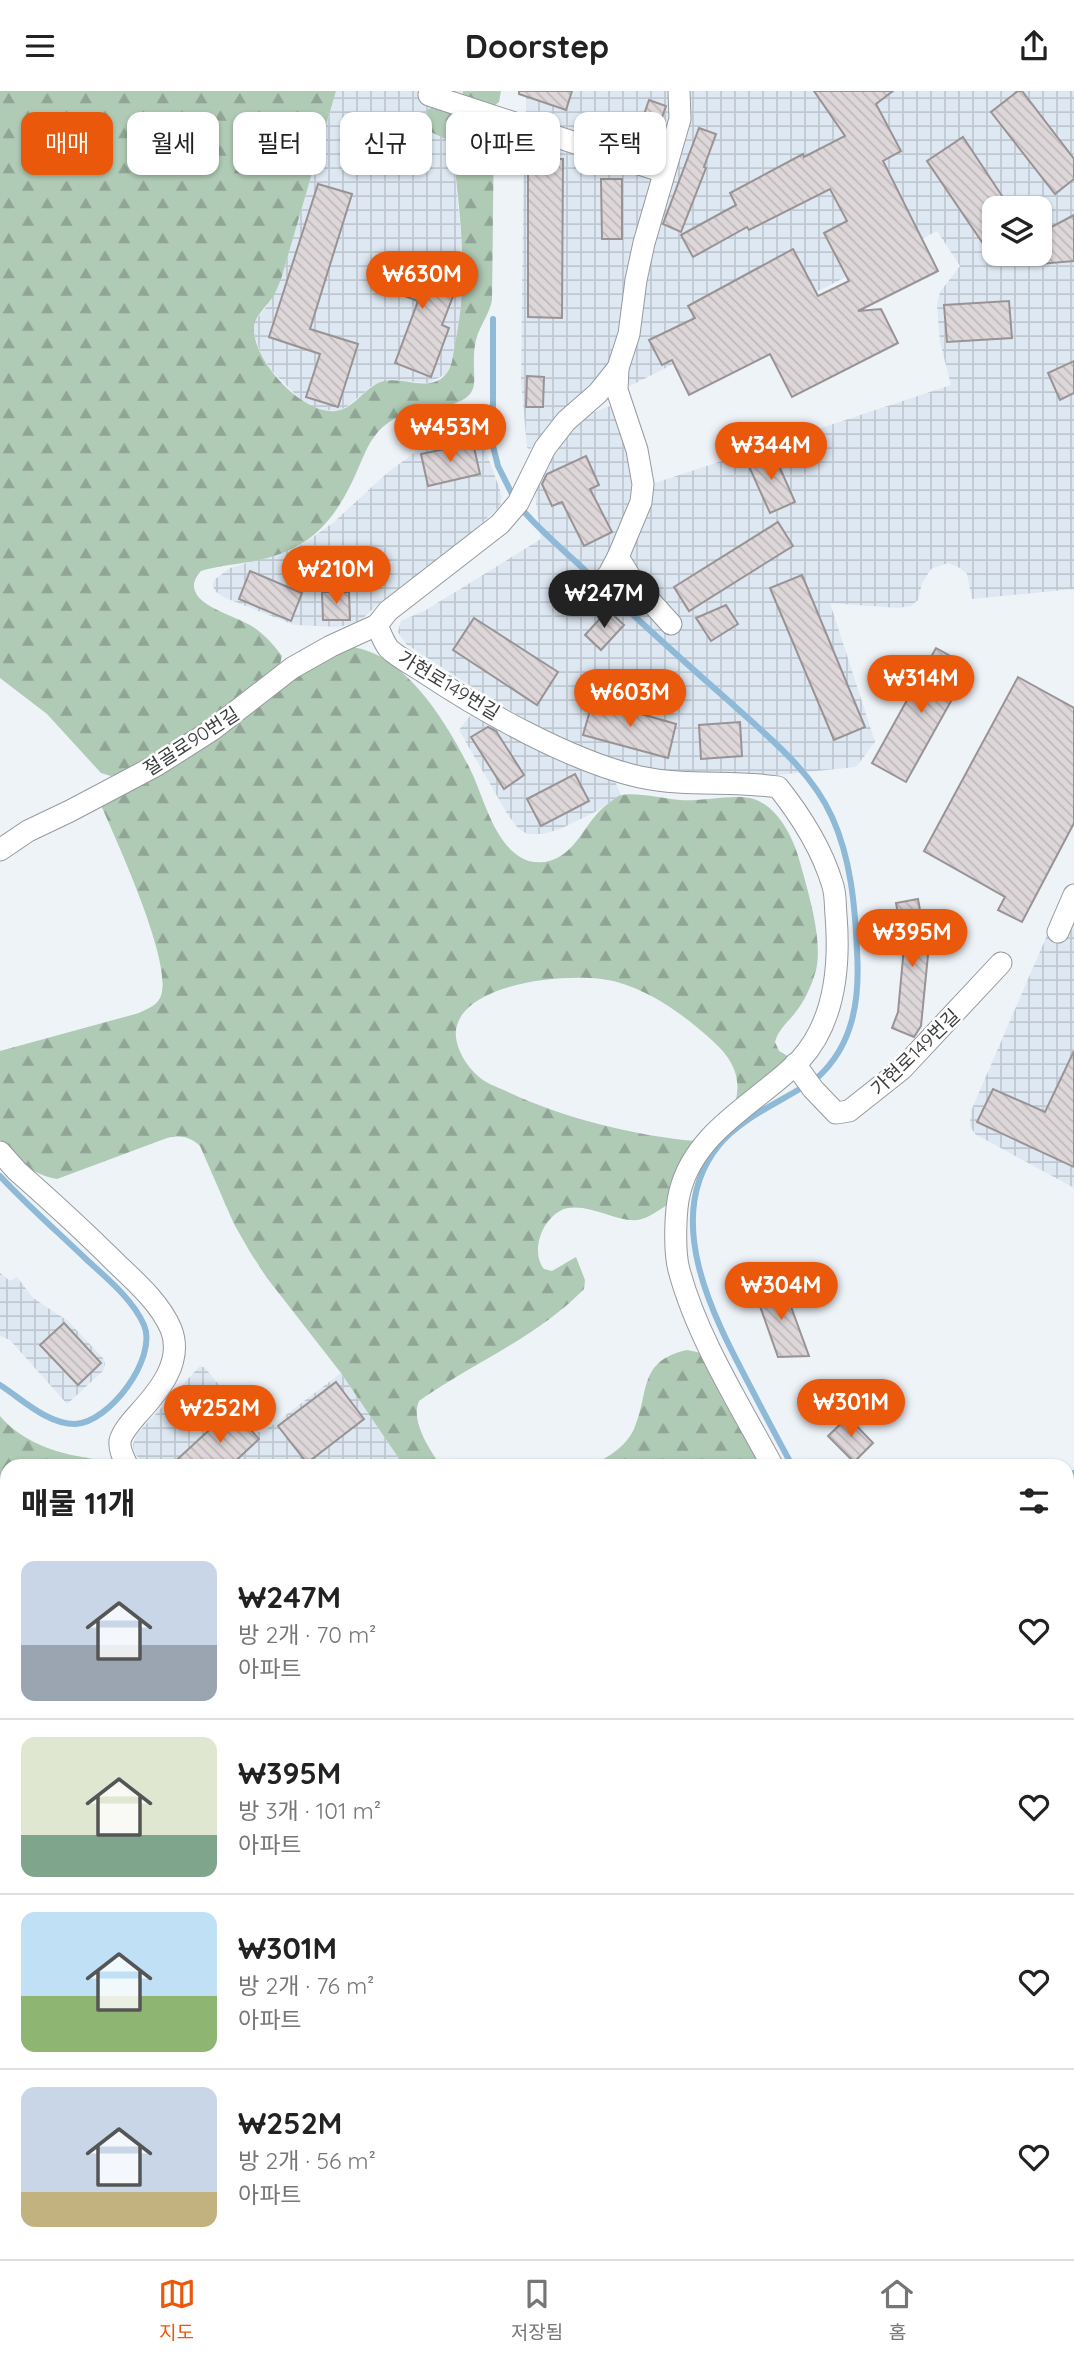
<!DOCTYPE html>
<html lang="ko">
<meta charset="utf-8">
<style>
:root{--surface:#fff;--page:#f6f6f6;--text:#222;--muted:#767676;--line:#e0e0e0;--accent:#ea580c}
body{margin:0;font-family:Quicksand,"Noto Sans KR",sans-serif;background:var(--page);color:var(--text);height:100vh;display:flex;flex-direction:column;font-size:26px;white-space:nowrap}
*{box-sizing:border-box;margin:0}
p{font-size:23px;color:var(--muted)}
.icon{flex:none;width:38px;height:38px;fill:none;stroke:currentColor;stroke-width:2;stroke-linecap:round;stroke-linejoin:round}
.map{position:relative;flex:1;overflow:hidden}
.panel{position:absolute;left:0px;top:1368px;width:1074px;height:800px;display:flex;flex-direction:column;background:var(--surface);border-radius:21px 21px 0 0;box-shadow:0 2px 5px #0004}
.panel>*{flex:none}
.banner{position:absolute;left:21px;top:21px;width:700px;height:63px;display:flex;gap:14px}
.controls{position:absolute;left:982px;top:105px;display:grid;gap:14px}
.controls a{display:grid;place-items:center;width:70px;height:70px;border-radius:14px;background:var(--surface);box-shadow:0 2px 5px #0004;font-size:35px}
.price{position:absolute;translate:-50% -60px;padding:0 16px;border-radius:24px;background:var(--accent);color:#fff;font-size:23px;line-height:46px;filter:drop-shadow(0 2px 4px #0008)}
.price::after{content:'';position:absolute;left:50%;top:42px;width:21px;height:16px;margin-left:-10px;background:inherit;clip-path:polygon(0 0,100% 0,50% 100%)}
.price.on{background:#222;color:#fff}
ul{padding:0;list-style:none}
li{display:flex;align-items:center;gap:21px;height:175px;padding:0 21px}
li+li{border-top:2px solid var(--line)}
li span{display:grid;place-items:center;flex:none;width:196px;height:140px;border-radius:14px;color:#555}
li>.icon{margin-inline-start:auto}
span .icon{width:84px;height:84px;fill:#fffc;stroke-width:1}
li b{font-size:30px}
h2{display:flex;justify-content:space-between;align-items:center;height:84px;padding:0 21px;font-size:30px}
.chip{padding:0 24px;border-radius:14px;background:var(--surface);box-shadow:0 2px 5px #0004;font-size:24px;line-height:63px}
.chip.on{background:var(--accent);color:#fff}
header{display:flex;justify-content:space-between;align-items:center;height:91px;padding:0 21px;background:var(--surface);font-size:32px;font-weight:800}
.dock{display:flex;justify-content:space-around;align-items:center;height:98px;border-top:2px solid var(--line);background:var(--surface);font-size:19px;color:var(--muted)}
.dock a{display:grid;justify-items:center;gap:4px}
.dock .on{color:var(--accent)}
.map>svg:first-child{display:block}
.industrial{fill:url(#industrial-grid);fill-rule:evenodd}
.forest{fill:url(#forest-firs)}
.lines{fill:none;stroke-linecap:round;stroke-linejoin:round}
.stream{stroke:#8eb9d7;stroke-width:6}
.building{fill:url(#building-back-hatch);stroke:#999395;stroke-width:2}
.minor-casing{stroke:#969a9f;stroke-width:23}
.path{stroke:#b0b4b7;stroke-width:3.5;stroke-dasharray:3.5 5;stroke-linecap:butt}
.minor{stroke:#fff;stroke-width:21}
.labels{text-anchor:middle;stroke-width:5;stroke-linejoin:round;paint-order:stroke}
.street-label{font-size:19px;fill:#3b3d3f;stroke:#fff}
</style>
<header><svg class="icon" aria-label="menu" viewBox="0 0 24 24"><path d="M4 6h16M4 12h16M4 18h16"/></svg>Doorstep<svg class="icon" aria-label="share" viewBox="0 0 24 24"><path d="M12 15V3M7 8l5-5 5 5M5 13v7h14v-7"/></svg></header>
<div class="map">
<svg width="1074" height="2168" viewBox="0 0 1074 2168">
<defs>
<pattern id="industrial-grid" width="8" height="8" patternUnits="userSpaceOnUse" patternTransform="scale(1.75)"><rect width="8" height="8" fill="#dee8f2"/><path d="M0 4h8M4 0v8" fill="none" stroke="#bfc8d1"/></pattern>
<pattern id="forest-firs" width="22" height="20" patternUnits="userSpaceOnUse" patternTransform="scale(1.75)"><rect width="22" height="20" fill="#afcab5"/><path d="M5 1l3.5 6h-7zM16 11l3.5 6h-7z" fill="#90a595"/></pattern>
<pattern id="building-back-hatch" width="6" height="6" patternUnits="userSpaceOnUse" patternTransform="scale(1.75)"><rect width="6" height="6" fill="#ded7da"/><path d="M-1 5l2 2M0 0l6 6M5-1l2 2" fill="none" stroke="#bfb9bc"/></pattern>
</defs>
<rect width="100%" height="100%" fill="#eef3f8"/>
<g class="industrial">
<path d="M 336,0 L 463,0 L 462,6 L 526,25 L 526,0 L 672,0 L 671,26 L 626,220 L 610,270 L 596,290 L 530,358 L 527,357 L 521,289 L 524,44 L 434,16 L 452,51 L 463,164 L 462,216 L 451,273 L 446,283 L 429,292 L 394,289 L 373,294 L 348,315 L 338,320 L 325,319 L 313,316 L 300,308 L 271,279 L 261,263 L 254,244 L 254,231 L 267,215 L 282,185 Z"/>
<path d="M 691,0 L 1074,0 L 1074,498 L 972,508 L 967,483 L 960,477 L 948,472 L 931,478 L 922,492 L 918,509 L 911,515 L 898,517 L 830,512 L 875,651 L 856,676 L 778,684 L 678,683 L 648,679 L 595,662 L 528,630 L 497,612 L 406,553 L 398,541 L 401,530 L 426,519 L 541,448 L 534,395 L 544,370 L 574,332 L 592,322 L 610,315 L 628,362 L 632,381 L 630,413 L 608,462 L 609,476 L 629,503 L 667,541 L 682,530 L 631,472 L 631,461 L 644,432 L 652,393 L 951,294 L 940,251 L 937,214 L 940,201 L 960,175 L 937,140 L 626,297 L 626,281 L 664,110 L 689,40 ZM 994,117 L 1040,117 L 1040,163 L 994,163 Z"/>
<path d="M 476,345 L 483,353 L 499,396 L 502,406 L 500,415 L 466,447 L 377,514 L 358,532 L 338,536 L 294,534 L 223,506 L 215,500 L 213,495 L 214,489 L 230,477 L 294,458 L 310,448 L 334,431 L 387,382 L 414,362 L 436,353 Z"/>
<path d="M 473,621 L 615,690 L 621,704 L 597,720 L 560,738 L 543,743 L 527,743 L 518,737 L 508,724 L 459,639 Z"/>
<path d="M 1074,828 L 1074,1097 L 975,1043 L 970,1035 L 971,1020 L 1048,842 Z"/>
<path d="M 0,1182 L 10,1190 L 17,1186 L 33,1207 L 68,1230 L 103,1267 L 105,1273 L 103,1280 L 67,1313 L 10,1249 L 0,1245 Z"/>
<path d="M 200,1275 L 205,1277 L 257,1340 L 262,1342 L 341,1282 L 404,1375 L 144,1375 L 134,1361 L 133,1353 L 137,1343 Z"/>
<path d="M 7,2140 L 7,2161 L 150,2161 L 150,2168 L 0,2168 L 0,2145 Z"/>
<path d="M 467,2161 L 698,2161 L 695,2168 L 468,2168 Z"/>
</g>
<g class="forest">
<path d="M 0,0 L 336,0 L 282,185 C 280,191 277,198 274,204 C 268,214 255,225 254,235 C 251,268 302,324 336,320 C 355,318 366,293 385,290 C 405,286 430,302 446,283 C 453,275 453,262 455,252 C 470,186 459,118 452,51 L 431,41 L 427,19 L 433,16 L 458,25 L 494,35 L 492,209 C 489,224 480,234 476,249 C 467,290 493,306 434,318 C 413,322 402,320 384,335 C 366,350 361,375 350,395 C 327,441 300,462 249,471 C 232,474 217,475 201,480 C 174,510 232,523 250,534 C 263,542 273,553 282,565 L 279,577 L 202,636 L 125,681 L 111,685 L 101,682 L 47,623 L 0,587 Z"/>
<path d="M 463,0 L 501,0 L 499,11 L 494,15 L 462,7 Z"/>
<path d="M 344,556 C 401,554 449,635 471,680 C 484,707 493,749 520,766 C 528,771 536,772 545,771 C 578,765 584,729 609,712 C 613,709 618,704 622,704 C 635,701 666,708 680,709 C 702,711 734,702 754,708 C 780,717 795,750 801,775 C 809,804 823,850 816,879 C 812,894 805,909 795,922 C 788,931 778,939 775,951 L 779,960 L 793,968 L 733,1018 C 747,981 726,960 699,938 C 674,917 648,900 617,891 C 579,880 463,889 456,939 C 454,955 466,975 478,985 C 485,992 497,996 506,1000 C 560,1026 635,1045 695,1050 C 690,1064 678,1107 667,1114 C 658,1120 648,1127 638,1129 C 616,1131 591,1113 568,1117 C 544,1122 529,1159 544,1178 L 552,1180 L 576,1166 L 585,1189 L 584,1198 C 538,1246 472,1272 419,1310 C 410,1330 430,1359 441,1375 L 404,1375 L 341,1282 L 267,1187 L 250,1161 L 234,1133 L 200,1055 C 189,1045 181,1044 167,1047 L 57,1088 C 30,1083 18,1069 0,1049 L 0,960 L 139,922 C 147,918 156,915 160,907 C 176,877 115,747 101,714 L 331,562 Z"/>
<path d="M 687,1259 L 697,1261 L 706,1266 L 765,1376 L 588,1376 C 607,1367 625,1357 634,1338 C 650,1302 637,1270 687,1259 Z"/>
<path d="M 0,1325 C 18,1347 49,1360 77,1365 C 91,1368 101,1368 114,1375 L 7,1376 L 7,1465 L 0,1452 Z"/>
<path d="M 7,1571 L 7,1794 L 0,1787 L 0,1579 Z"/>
<path d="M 1074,1810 L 1074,2168 L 695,2168 L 698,2161 L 1068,2161 L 1068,1811 Z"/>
<path d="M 224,2161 L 449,2161 L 450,2168 L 230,2168 Z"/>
</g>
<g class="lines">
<g class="stream">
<path d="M 493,228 L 493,355 L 498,375 L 514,407"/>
<path d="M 520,416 C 540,440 566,461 589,483 C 635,526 682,569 730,611 C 767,645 811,679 832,726 C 851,768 855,815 857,860 C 860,907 854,954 817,987"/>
<path d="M 0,1085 C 28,1115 59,1142 88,1170 C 108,1188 133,1209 144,1234 C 158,1267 109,1332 75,1333 C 47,1333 22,1308 0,1294"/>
<path d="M 793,1376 C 778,1349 764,1322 750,1295 C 714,1227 660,1126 719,1054 C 739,1030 771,1015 798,999"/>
<path d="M 1068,1407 L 1074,1382"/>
</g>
</g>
<g class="building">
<path d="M 519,0 L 572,0 L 566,19 L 519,3 Z"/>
<path d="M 814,0 L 893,0 L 876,13 L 901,60 L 883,70 L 938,180 L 858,220 L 881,218 L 898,252 L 792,306 L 770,263 L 689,304 L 672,269 L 662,274 L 649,249 L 695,227 L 688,215 L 793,158 L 818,205 L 849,190 L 824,142 L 847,130 L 830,98 L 749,139 L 747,136 L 693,166 L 681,144 L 736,114 L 730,102 L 803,63 L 804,66 L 845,45 Z"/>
<path d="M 1018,0 L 1022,0 L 1074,68 L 1074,88 L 1055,103 L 991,21 Z"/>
<path d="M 649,9 L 666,15 L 656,44 L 639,38 Z"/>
<path d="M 699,37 L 716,43 L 704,76 L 706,77 L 681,141 L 663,133 Z"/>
<path d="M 963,46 L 1010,117 L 994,117 L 994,143 L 982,151 L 927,70 Z"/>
<path d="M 528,68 L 563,68 L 562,227 L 528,226 Z"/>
<path d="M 601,88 L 622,88 L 622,148 L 602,148 Z"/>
<path d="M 318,93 L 352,103 L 310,238 L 358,253 L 338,316 L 306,306 L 320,263 L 269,246 Z"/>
<path d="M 1074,124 L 1074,170 L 1040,173 L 1040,142 Z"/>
<path d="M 395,163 L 460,187 L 442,234 L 449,237 L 431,286 L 395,272 L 418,210 L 383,197 Z"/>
<path d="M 1009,210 L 1012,247 L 947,251 L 944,214 Z"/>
<path d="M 1074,270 L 1074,302 L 1060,309 L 1048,282 Z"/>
<path d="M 527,285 L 544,286 L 543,316 L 526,316 Z"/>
<path d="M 473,352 L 480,383 L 428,395 L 421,363 Z"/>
<path d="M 772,359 L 795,411 L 770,422 L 747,371 Z"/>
<path d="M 586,365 L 599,394 L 590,398 L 612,441 L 584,455 L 562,411 L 552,415 L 542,393 L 547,383 Z"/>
<path d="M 778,431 L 793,455 L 689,520 L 674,496 Z"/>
<path d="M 250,480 L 302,502 L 291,530 L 239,508 Z"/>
<path d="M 802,484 L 865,636 L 834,649 L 770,497 Z"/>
<path d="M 322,501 L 349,501 L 350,529 L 323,529 Z"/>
<path d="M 726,514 L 738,533 L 711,550 L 696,527 Z"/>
<path d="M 608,519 L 624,534 L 601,559 L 585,544 Z"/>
<path d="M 474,527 L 558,581 L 537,614 L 453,559 Z"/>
<path d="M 936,557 L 970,576 L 906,691 L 872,672 Z"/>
<path d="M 1018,586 L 1074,617 L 1074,732 L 1022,831 L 998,819 L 1005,806 L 924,760 Z"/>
<path d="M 593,609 L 676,633 L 668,667 L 583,644 Z"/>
<path d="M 740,631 L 742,665 L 701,668 L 699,634 Z"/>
<path d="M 488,636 L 496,640 L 524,684 L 504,698 L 471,646 Z"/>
<path d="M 575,683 L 589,710 L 541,735 L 527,708 Z"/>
<path d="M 918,808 L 928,864 L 921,935 L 914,946 L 892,937 L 898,921 L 904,856 L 896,812 Z"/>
<path d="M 1074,960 L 1074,1076 L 977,1031 L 993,998 L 1045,1021 Z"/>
<path d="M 782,1191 L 809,1265 L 778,1266 L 755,1201 Z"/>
<path d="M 64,1232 L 101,1272 L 78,1294 L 40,1254 Z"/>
<path d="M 336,1291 L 364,1328 L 307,1372 L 278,1335 Z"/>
<path d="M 232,1318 L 259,1348 L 229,1376 L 169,1376 Z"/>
<path d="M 848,1326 L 873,1352 L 854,1371 L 828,1345 Z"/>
</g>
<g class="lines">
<defs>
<g id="minor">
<path d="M 679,0 L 680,28 L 644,152 L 636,189 L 629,243 L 618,277 L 598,302 L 566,330 L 545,357 L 518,412 L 500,433 L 388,520 L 377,534 C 380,541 384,552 389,558 C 399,567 413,574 425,582 C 482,620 572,671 640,686 C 686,696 732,689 778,696 C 801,725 821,756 832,792 C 836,802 835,814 836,824 C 840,873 835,931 800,969 C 759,1011 696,1038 680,1100 C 675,1118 674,1161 679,1179 C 697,1247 740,1314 773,1376"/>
<path d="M 429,4 L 664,81"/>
<path d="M 618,277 L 617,299 L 637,359 L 643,393 L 641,411 L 618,466 L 634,492 L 671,533"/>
<path d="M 595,498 L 609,483 L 618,466"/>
<path d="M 0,759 L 28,740 L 70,720 L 157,674 L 212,639 L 292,577 L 331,555 L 377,534"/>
<path d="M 1058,841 L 1074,804"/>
<path d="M 795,973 L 813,998 L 836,1022 L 849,1020 L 902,978 L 1001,872"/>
<path d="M 0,1061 L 17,1080 C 51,1110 84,1140 116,1172 C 135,1190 160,1212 171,1238 C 184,1271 158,1301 138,1323 C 131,1331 122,1341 120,1350 C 119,1360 124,1367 128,1376"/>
<path d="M 459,2161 L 460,2168"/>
</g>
</defs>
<use href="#minor" class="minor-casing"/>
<g class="path">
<path d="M 0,2098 L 7,2093"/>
<path d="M 303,2161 L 309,2165 L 328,2161"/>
<path d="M 737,2161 L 745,2168"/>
</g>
<use href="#minor" class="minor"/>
</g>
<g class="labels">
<g class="street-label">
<text transform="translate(449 594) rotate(31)" y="7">가현로149번길</text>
<text transform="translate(191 650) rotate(-33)" y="7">절골로90번길</text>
<text transform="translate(915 961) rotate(-44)" y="7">가현로149번길</text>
</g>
</g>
</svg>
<div class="controls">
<a><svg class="icon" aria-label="layers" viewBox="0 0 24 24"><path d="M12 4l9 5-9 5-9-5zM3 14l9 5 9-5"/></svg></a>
</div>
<b class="price" style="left:422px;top:220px">₩630M</b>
<b class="price" style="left:450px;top:373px">₩453M</b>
<b class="price" style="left:771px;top:391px">₩344M</b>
<b class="price" style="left:336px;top:515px">₩210M</b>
<b class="price on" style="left:604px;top:539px">₩247M</b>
<b class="price" style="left:921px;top:624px">₩314M</b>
<b class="price" style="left:630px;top:638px">₩603M</b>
<b class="price" style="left:912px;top:878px">₩395M</b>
<b class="price" style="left:781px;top:1231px">₩304M</b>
<b class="price" style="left:851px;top:1348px">₩301M</b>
<b class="price" style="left:220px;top:1354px">₩252M</b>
<div class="banner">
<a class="chip on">매매</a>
<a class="chip">월세</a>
<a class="chip">필터</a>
<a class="chip">신규</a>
<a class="chip">아파트</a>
<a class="chip">주택</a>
</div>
<section class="panel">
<h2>매물 11개<svg class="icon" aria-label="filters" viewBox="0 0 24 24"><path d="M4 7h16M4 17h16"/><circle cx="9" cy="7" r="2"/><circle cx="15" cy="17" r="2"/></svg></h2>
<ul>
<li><span style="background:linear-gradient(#c9d6e8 60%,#9aa5b1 0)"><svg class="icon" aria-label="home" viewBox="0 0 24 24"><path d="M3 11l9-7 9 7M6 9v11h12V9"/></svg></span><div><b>₩247M</b><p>방 2개 · 70 m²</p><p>아파트</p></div><svg class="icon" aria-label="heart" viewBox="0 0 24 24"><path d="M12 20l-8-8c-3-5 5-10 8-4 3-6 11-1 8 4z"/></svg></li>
<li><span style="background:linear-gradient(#dfe7d0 70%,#7fa58c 0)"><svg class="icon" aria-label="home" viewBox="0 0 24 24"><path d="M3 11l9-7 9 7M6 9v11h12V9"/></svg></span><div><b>₩395M</b><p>방 3개 · 101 m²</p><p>아파트</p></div><svg class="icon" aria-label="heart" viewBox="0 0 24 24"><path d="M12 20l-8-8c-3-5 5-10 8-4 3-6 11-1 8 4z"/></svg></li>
<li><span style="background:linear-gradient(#bfe0f5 60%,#8fb573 0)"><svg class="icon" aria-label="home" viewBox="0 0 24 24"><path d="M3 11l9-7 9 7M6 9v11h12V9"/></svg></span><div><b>₩301M</b><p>방 2개 · 76 m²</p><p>아파트</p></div><svg class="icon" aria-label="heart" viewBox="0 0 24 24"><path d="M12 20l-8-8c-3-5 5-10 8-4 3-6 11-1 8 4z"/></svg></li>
<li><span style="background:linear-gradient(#c9d6e8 75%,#c2b280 0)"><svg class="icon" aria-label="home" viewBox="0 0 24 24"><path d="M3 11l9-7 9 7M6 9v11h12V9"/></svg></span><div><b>₩252M</b><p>방 2개 · 56 m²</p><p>아파트</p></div><svg class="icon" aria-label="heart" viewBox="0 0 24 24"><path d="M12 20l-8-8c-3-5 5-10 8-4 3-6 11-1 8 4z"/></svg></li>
</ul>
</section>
</div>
<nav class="dock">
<a class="on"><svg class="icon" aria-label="map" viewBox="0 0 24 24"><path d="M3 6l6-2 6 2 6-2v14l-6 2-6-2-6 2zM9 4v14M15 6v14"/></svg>지도</a>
<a><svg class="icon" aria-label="saved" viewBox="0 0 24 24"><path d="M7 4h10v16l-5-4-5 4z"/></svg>저장됨</a>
<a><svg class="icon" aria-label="home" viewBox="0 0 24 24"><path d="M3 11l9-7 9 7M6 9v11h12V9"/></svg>홈</a>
</nav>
